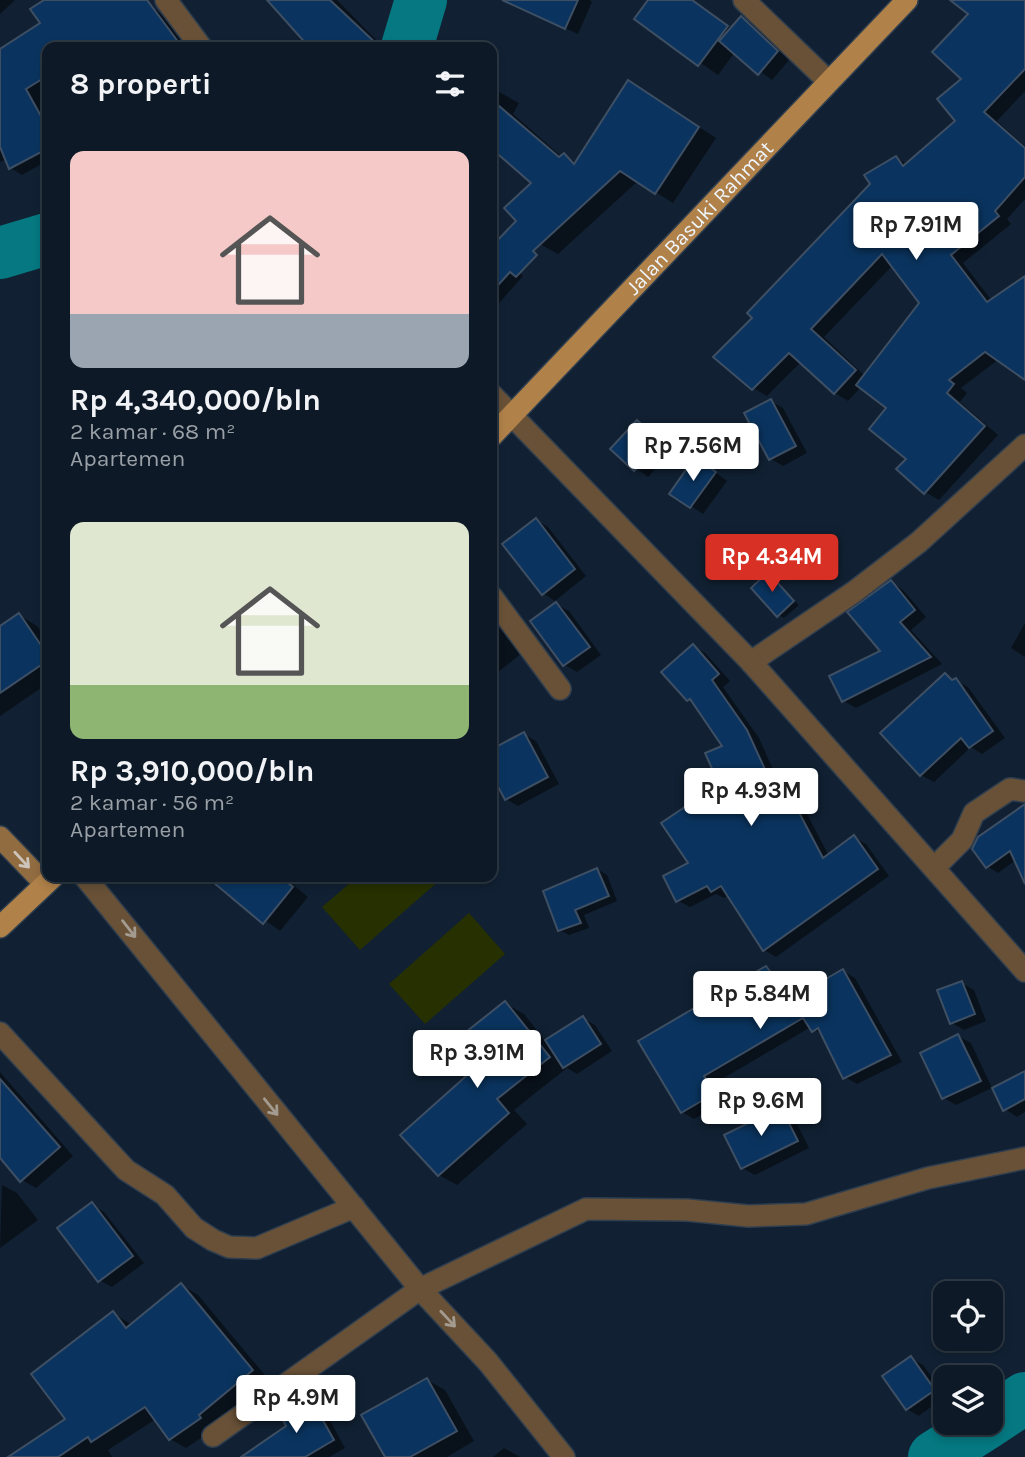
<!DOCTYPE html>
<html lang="id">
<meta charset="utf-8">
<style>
:root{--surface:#0d1926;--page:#1b2632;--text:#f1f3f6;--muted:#9aa0a7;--line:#2d3843;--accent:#d93025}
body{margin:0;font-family:Karla,sans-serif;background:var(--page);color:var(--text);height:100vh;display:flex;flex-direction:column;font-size:26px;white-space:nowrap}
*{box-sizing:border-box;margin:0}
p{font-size:23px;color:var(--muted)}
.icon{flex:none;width:38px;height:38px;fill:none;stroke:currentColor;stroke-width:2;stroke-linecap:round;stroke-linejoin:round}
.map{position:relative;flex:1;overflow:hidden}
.drawer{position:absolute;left:42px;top:42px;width:455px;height:840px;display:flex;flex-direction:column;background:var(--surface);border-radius:14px;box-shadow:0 4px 10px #0003,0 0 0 2px var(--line)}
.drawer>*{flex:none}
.fabs{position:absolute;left:933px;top:1281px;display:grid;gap:14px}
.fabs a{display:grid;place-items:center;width:70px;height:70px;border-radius:14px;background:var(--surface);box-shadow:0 4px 10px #0003,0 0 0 2px var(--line);font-size:35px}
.price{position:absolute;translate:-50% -60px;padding:0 16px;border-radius:7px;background:#fff;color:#222;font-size:23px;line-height:46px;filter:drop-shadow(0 2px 4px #0008)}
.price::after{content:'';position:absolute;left:50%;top:42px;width:21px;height:16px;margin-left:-10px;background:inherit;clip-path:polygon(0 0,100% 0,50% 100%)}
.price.on{background:var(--accent);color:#fff}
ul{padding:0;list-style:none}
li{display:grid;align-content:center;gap:14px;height:371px;padding:0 28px}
li span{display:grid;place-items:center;height:217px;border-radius:14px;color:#555}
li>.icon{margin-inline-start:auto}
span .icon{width:126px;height:126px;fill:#fffc;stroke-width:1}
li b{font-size:30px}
h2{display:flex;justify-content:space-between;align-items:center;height:84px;padding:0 28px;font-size:30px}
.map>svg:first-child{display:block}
.green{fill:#263000}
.shadow{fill:#0007;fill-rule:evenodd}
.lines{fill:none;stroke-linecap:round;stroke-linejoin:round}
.river{stroke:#057881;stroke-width:52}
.building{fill:#0a345f;stroke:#3e4f64;stroke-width:2}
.minor-casing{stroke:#303f4f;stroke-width:24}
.tertiary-casing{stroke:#303f4f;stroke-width:24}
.secondary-casing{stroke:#303f4f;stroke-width:24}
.primary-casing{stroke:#303f4f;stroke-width:24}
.minor{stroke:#685137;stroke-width:21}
.tertiary{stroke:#685137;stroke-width:21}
.secondary{stroke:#916c41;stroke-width:21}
.primary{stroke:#b08149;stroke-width:21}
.oneway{stroke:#cdc5bb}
.oneway2{stroke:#a49b90}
.labels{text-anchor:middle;stroke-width:7;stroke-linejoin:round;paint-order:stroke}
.street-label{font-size:21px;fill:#eef5fc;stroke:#050a12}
</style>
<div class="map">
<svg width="1025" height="1457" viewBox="0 0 1025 1457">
<rect width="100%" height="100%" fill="#112133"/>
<g class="green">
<path d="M 357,877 L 438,877 L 441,879 L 360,950 L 322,907 Z"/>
<path d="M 469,913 L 505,954 L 425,1024 L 389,984 Z"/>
</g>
<g class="shadow">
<path d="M 0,0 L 15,0 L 0,14 Z"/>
<path d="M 47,0 L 143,0 L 165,17 L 187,47 L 47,47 L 47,161 L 22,175 L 11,168 L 7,159 L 0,162 L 0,51 L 43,23 Z"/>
<path d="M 270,0 L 337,0 L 383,47 L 308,47 L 310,45 Z"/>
<path d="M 519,0 L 590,0 L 592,2 L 578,34 L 529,12 Z"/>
<path d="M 650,0 L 693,0 L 733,29 L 742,18 L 754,25 L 790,59 L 772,80 L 735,52 L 718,75 L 637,19 Z"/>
<path d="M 953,0 L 1025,0 L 1025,91 L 997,121 L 1025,146 L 1025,199 L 1007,219 L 1011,224 L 963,263 L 992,301 L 1025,279 L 1025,378 L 999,359 L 961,388 L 967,393 L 960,402 L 998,435 L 939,500 L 925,492 L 888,408 L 861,387 L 848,401 L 835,393 L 801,362 L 767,396 L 753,388 L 755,317 L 896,158 L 907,164 L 957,121 L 970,14 ZM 893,265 L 922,303 L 865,376 L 824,337 Z"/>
<path d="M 492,88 L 519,103 L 513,114 L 562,157 L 577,162 L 647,93 L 716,138 L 673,203 L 638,181 L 558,254 L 540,244 L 533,183 L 495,149 L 492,155 Z"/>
<path d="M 492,251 L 523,276 L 492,311 Z"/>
<path d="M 771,401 L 783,408 L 807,453 L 783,466 L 771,459 Z"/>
<path d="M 638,423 L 672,451 L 648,477 L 612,449 Z"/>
<path d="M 708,467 L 727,481 L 703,514 L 672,493 Z"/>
<path d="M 536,520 L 548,527 L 586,576 L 555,601 L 543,593 Z"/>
<path d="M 768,575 L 799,605 L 784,618 L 778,615 Z"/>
<path d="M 891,582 L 903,590 L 926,617 L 911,630 L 942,664 L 856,708 L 844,701 L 831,677 L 882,651 Z"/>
<path d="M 556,604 L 569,611 L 601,655 L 577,672 L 565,665 Z"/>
<path d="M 19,615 L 37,626 L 47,640 L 47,684 L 0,716 L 0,628 Z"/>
<path d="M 492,617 L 499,622 L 522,653 L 492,677 Z"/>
<path d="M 1025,623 L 1025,657 L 1011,648 Z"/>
<path d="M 693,646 L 705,653 L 730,681 L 723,687 L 759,738 L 780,785 L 783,784 L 795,791 L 829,856 L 854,837 L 866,844 L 889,876 L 776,957 L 764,950 L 729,895 L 724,898 L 716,894 L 690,907 L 677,900 L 721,785 L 725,747 L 695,704 L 664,672 Z"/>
<path d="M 946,675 L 968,687 L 1005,738 L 982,754 L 971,747 L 934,782 L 921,775 Z"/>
<path d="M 524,734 L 536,741 L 559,784 L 518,806 L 506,799 L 492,772 L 492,751 Z"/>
<path d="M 1025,808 L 1025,880 L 1016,860 L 998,873 L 987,866 Z"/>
<path d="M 597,869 L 607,875 L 617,901 L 584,915 L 589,928 L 569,935 L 560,930 Z"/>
<path d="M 205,877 L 284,877 L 308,897 L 280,931 Z"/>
<path d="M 766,968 L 778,975 L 796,998 L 843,971 L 855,978 L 902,1062 L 857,1084 L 845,1077 L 825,1037 L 811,1027 L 715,1083 L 726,1100 L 694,1119 L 682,1112 Z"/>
<path d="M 962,983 L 974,990 L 986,1021 L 964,1030 L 952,1023 Z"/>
<path d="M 505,1003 L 524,1014 L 546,1042 L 583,1018 L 595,1025 L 612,1051 L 577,1074 L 567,1068 L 514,1110 L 527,1124 L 457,1185 L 439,1175 L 485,1063 Z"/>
<path d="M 958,1036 L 971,1043 L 992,1088 L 956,1105 L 944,1098 Z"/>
<path d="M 0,1072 L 73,1156 L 36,1188 L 22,1180 L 0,1155 Z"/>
<path d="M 1025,1073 L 1025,1112 L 1017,1117 L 1005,1109 Z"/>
<path d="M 781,1109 L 793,1116 L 809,1148 L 755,1175 L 742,1168 Z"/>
<path d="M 2,1185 L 17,1193 L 38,1220 L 0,1248 Z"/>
<path d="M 92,1205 L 104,1212 L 144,1263 L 112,1287 L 99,1280 Z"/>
<path d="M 182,1285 L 198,1295 L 269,1380 L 214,1425 L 216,1428 L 186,1448 L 170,1439 L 156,1419 L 108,1450 L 112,1457 L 34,1457 L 67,1419 L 113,1313 L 132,1325 Z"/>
<path d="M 911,1358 L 923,1365 L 945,1396 L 919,1416 L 907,1409 Z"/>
<path d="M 427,1380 L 445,1390 L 474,1441 L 447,1457 L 387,1457 Z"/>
<path d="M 311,1401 L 323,1408 L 345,1448 L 329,1457 L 244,1457 L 288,1426 Z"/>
<path d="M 504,1448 L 520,1457 L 493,1457 Z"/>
</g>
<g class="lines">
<g class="river">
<path d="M 407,47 L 421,0"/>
<path d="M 0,253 L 47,239"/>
<path d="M 990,1421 L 1025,1398"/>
<path d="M 934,1457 L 987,1423"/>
</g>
</g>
<g class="building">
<path d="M 44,0 L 147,0 L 182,47 L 47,47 L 47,76 L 26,89 L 47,127 L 47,149 L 9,169 L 0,147 L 0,49 L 40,23 L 30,9 Z"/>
<path d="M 267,0 L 330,0 L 380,47 L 309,47 Z"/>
<path d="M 502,0 L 578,0 L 565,29 Z"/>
<path d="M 648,0 L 692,0 L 728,26 L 698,66 L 634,19 Z"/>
<path d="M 950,0 L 1025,0 L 1025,69 L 984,112 L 1025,148 L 1025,177 L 995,211 L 999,216 L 951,255 L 987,302 L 1025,276 L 1025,380 L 985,352 L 949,380 L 954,384 L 947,393 L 985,426 L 924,494 L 896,469 L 906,459 L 869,429 L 886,408 L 856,385 L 919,303 L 882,254 L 811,329 L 856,370 L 834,394 L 789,353 L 752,390 L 713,357 L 752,318 L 747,313 L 870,184 L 864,175 L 896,156 L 903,166 L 955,121 L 937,99 L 961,79 L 932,52 L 968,14 Z"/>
<path d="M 741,16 L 778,51 L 758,75 L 719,41 Z"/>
<path d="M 628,80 L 699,127 L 655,194 L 620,171 L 533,251 L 537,255 L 516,277 L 510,272 L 492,292 L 492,246 L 516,221 L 504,208 L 531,183 L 492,149 L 492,100 L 559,157 L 564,153 L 574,164 Z"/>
<path d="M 771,399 L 796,446 L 769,460 L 744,413 Z"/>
<path d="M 637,420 L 661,443 L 634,471 L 610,449 Z"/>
<path d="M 695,457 L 716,472 L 690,508 L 669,494 Z"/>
<path d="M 536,518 L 575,569 L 542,595 L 502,544 Z"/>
<path d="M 768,572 L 794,601 L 777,617 L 751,588 Z"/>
<path d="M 891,580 L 915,610 L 900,622 L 931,657 L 842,702 L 829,676 L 880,651 L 847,612 Z"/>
<path d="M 556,602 L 590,647 L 563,666 L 530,621 Z"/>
<path d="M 19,613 L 47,654 L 47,661 L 0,693 L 0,626 Z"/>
<path d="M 693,644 L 719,674 L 712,680 L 747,730 L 773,787 L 783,782 L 823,858 L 854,835 L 878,869 L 763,951 L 721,886 L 711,892 L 707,886 L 676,902 L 663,876 L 688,863 L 661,823 L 719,784 L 705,753 L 722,746 L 690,699 L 687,701 L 661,672 Z"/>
<path d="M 945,673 L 952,680 L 956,678 L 993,731 L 969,748 L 961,738 L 920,776 L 880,733 Z"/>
<path d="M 524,732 L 548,777 L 505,800 L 492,775 L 492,749 Z"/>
<path d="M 1025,804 L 1025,884 L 1010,851 L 986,868 L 972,849 L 978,837 Z"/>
<path d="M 597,868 L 609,896 L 575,910 L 581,923 L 558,931 L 543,891 Z"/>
<path d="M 207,877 L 281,877 L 293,887 L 263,924 Z"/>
<path d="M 766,966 L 791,999 L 843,969 L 891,1055 L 843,1079 L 818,1028 L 812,1032 L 803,1018 L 704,1076 L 715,1093 L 681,1113 L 638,1041 Z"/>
<path d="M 962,981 L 975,1014 L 950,1024 L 937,990 Z"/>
<path d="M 505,1001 L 550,1057 L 497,1099 L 509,1113 L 438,1176 L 400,1135 L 482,1062 L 461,1036 Z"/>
<path d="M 583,1016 L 601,1044 L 563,1068 L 545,1040 Z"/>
<path d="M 958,1034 L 981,1081 L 942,1099 L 920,1053 Z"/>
<path d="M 1025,1071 L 1025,1099 L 1003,1111 L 992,1088 Z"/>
<path d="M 0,1079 L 60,1147 L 20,1182 L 0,1158 Z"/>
<path d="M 781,1107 L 798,1141 L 741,1169 L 724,1135 Z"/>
<path d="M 92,1202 L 133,1256 L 98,1282 L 57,1228 Z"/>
<path d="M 181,1283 L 253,1370 L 199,1415 L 201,1418 L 169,1440 L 145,1407 L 91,1442 L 88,1437 L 58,1457 L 8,1457 L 65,1419 L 31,1374 L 113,1311 L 126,1328 Z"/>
<path d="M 911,1356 L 935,1390 L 906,1410 L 882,1376 Z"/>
<path d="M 427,1378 L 457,1431 L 410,1457 L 385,1457 L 361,1415 Z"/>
<path d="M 311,1399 L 334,1440 L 305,1457 L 241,1457 L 286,1426 L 281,1416 Z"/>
</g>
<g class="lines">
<defs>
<g id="minor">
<path d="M 744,0 L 828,81"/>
<path d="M 492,597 L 560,689"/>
<path d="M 751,662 L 854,592 L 919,542 L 1025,445"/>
<path d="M 934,868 L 962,840 L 974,813 L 1010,789 L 1025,791"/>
<path d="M 85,877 L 420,1289 L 488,1362 L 564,1457"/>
<path d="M 0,1033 L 126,1170 L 165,1195 L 194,1228 L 213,1240 L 229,1247 L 257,1248 L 354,1207"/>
<path d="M 213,1436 L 420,1289 L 586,1209 L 687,1210 L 748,1216 L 806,1214 L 928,1178 L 1025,1158"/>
</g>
<g id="tertiary">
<path d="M 166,0 L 201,47"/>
<path d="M 492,395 L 751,662 L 1025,971"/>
</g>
<path id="secondary" d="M 0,837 L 45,884"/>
<g id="primary">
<path id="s1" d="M 492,436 L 907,0"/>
<path d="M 0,927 L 53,877"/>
</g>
</defs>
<use href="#minor" class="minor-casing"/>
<use href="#tertiary" class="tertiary-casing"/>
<use href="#secondary" class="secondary-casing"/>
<use href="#primary" class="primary-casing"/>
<use href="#minor" class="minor"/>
<use href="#tertiary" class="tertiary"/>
<use href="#secondary" class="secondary"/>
<use href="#primary" class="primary"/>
</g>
<defs><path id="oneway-shaft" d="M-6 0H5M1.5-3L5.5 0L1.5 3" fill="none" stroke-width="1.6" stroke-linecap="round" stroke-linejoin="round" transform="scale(1.75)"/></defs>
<use class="oneway" href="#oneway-shaft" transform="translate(22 860) rotate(47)"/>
<g class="oneway2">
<use href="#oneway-shaft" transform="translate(129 929) rotate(52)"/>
<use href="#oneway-shaft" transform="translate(271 1107) rotate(51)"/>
<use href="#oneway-shaft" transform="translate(448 1319) rotate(47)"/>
</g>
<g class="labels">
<g class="street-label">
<text dy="7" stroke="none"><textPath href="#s1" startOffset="301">Jalan Basuki Rahmat</textPath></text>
</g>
</g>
</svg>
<div class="fabs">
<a><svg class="icon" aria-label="locate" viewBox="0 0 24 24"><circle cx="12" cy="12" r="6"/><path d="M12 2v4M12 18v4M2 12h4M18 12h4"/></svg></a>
<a><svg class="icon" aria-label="layers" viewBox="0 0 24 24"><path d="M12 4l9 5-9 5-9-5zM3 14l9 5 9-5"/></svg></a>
</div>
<b class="price" style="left:916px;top:262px">Rp 7.91M</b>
<b class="price" style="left:693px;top:483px">Rp 7.56M</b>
<b class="price on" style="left:772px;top:594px">Rp 4.34M</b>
<b class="price" style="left:751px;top:828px">Rp 4.93M</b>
<b class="price" style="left:760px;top:1031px">Rp 5.84M</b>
<b class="price" style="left:477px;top:1090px">Rp 3.91M</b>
<b class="price" style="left:761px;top:1138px">Rp 9.6M</b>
<b class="price" style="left:296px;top:1435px">Rp 4.9M</b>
<section class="drawer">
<h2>8 properti<svg class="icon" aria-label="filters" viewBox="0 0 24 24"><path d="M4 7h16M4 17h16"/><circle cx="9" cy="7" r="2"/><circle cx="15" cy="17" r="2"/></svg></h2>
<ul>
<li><span style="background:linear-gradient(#f6c9c9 75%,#9aa5b1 0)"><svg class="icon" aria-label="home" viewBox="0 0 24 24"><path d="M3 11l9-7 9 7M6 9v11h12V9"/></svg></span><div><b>Rp 4,340,000/bln</b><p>2 kamar · 68 m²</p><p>Apartemen</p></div></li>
<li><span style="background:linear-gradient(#dfe7d0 75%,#8fb573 0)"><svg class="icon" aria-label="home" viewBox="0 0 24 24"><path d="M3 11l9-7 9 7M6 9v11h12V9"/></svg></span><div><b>Rp 3,910,000/bln</b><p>2 kamar · 56 m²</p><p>Apartemen</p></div></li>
</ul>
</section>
</div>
